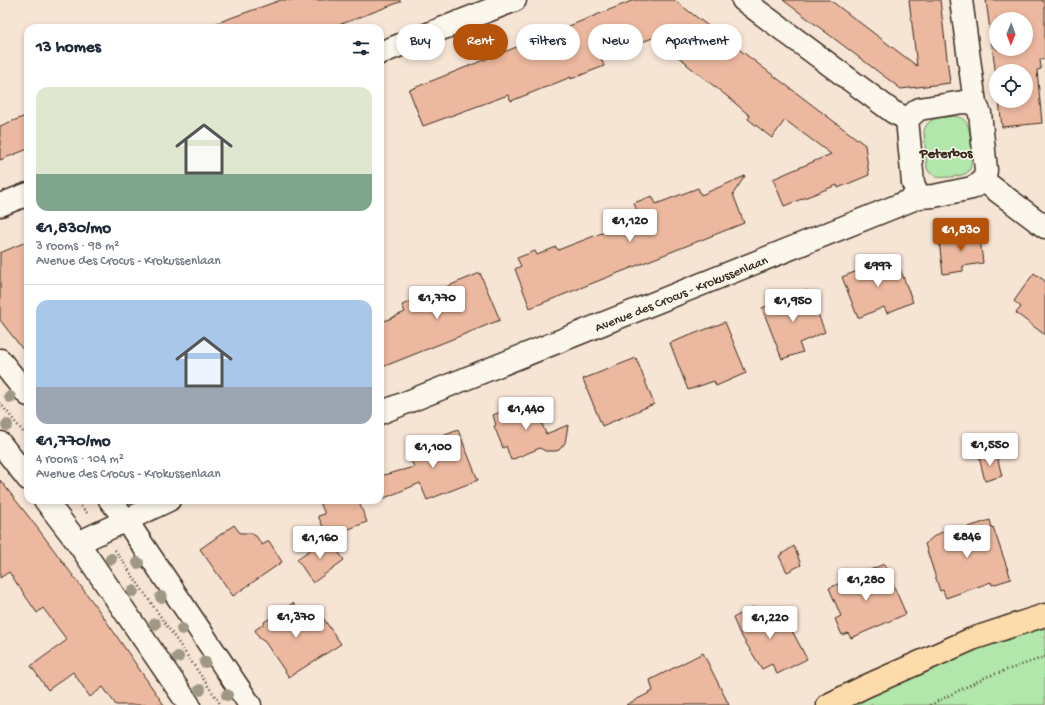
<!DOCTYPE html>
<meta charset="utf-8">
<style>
:root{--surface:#fff;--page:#f6f6f7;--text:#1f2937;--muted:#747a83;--line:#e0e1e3;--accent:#b45309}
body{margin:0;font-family:"Gochi Hand",sans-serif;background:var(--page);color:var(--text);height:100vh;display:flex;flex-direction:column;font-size:15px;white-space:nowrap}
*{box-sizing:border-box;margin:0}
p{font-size:13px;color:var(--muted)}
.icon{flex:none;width:22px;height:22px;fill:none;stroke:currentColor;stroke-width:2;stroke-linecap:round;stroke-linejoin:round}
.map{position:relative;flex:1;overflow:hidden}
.side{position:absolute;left:24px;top:24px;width:360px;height:480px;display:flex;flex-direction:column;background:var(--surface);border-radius:12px;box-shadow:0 2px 6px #0003}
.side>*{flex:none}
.banner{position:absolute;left:396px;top:24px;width:380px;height:36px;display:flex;gap:8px}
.needle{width:26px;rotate:181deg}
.fabs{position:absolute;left:989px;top:12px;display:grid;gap:8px}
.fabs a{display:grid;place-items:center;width:44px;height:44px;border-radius:50%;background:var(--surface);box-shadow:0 2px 6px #0003;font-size:20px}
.price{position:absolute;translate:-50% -34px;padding:0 9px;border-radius:4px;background:#fff;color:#222;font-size:13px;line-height:26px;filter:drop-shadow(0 1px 2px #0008)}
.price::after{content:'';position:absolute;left:50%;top:24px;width:12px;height:9px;margin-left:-6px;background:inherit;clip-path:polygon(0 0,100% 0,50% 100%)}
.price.selected{background:var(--accent);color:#fff}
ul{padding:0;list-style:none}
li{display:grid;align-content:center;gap:8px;height:212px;padding:0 12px}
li+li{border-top:1px solid var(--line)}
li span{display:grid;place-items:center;height:124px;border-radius:12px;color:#555}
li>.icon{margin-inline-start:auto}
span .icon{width:72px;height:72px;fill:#fffc;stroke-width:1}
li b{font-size:17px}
h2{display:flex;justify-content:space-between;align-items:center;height:48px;padding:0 12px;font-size:17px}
.pill{padding:0 14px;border-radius:18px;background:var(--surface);box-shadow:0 2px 6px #0003;font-size:14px;line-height:36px}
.pill.selected{background:var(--accent);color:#fff}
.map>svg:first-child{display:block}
.green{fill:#b1e7aa;stroke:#768864}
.building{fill:#ecb89f;stroke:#3b2a1e;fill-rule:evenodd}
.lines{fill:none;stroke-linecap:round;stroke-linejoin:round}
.minor-casing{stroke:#3b2a1e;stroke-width:25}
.major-casing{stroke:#3b2a1e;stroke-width:25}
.path{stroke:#3b2a1e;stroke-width:2.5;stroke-dasharray:1 3;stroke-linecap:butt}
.minor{stroke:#fbf7ec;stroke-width:22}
.major{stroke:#fddcac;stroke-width:22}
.tree{fill:#9f9884}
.labels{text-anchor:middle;stroke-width:3;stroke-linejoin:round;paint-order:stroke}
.street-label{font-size:13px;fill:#3b2a1e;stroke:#fbf7ec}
.neighbourhood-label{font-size:14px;font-weight:bold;fill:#3b2a1e;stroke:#fbf7ec}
</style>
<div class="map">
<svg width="1045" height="705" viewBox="0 0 1045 705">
<rect width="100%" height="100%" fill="#f6e4d5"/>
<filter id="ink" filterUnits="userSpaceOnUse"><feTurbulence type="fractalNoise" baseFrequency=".025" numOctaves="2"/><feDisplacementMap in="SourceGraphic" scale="8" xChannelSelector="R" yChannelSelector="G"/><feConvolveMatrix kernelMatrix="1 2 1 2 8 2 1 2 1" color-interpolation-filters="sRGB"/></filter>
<g filter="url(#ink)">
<g class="green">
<path d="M 955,116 C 959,117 963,118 966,122 C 971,128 974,164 969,171 C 964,177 944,178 936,177 L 929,172 L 927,168 L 924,131 C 928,116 941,118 955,116 Z"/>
<path d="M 1045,628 L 1045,705 L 844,705 L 968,651 Z"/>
</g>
<g class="building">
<path d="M 281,0 L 400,0 L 400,2 L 331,28 L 212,28 L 211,25 Z"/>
<path d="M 634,0 L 674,0 L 865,145 L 869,175 L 838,188 L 837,185 L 784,206 L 773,179 L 831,154 L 785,120 L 772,138 L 748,119 L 750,116 L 728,97 L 686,64 L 687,63 L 675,55 L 677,52 L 655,37 L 601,58 L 604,66 L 571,79 L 571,77 L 511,101 L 508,95 L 423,126 L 409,90 Z"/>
<path d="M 783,0 L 830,0 L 917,66 L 909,0 L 940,0 L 950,83 L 901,89 Z"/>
<path d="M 986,0 L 1042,0 L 1042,1 L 1045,1 L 1045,59 L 1040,59 L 1041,69 L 1037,70 L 1042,123 L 1002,127 L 999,101 L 1026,101 L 1026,71 L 996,71 L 996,76 ZM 996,19 L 1026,19 L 1026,49 L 996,49 Z"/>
<path d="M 28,115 L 28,149 L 0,160 L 0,126 Z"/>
<path d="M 745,176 L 733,194 L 744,223 L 530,308 L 515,269 L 521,266 L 517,258 L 535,251 L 537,255 L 556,247 L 558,250 L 638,219 L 635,212 L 637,211 L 634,203 L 652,196 L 656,204 L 698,188 L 701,195 Z"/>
<path d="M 979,231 L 983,263 L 963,266 L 963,271 L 943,274 L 939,241 L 947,239 L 947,236 Z"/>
<path d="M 28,241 L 28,356 L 0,320 L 0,253 Z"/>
<path d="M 895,256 L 913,302 L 887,313 L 884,307 L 858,318 L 842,277 Z"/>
<path d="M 480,273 L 500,320 L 380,368 L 380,323 L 405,312 L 402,305 Z"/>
<path d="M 1034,273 L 1045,281 L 1045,335 L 1016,313 L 1021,307 L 1014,301 Z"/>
<path d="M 806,290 L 811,301 L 813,301 L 825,332 L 799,343 L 803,352 L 782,359 L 762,308 Z"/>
<path d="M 725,322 L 746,373 L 716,386 L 714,381 L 688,390 L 670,343 Z"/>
<path d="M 636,358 L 654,404 L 602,426 L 583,379 Z"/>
<path d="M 532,399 L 546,434 L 568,425 L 565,443 L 559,450 L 556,451 L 545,451 L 540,448 L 511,460 L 506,446 L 503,448 L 494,426 L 496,425 L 493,415 Z"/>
<path d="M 458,430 L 478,480 L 427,500 L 420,483 L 380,500 L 380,476 L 414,467 L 407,450 Z"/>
<path d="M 996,453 L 1002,476 L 985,481 L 979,457 Z"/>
<path d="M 0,480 L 39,530 L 100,612 L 164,705 L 116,705 L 103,687 L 90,697 L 73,672 L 48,690 L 31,666 L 67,640 L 43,608 L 37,613 L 9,572 L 0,578 Z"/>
<path d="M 319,500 L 358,500 L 367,522 L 328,537 L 318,516 L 325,514 Z"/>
<path d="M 990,520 L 992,528 L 993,527 L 1011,579 L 992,585 L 991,582 L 946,598 L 943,590 L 940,591 L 925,544 L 933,537 L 942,532 L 952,530 L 956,531 Z"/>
<path d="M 234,525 L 240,533 L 250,533 L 256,536 L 262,545 L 269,541 L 282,562 L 233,596 L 200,549 Z"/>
<path d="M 328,538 L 344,560 L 313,583 L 297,559 Z"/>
<path d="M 794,546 L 801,565 L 787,572 L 779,556 Z"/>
<path d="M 884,564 L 906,614 L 851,638 L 848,633 L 842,635 L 835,619 L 841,616 L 829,588 Z"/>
<path d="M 293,603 L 310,627 L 323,618 L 341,644 L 289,677 L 265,642 L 259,638 L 255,630 L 265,623 L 264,622 Z"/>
<path d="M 753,607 L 760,621 L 781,610 L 807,659 L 777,674 L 772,664 L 762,669 L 739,632 L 733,618 Z"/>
<path d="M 703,653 L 729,705 L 626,705 L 653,691 L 650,680 Z"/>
</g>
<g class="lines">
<defs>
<g id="minor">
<path d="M 743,0 L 893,112 L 907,119"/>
<path d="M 961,0 L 975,103 L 980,113 L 986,170 L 984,181"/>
<path d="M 380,53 L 515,0"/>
<path d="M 907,119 L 913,183 L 919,197"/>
<path d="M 907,119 L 919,109 L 963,102 L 975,103"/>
<path d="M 984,181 L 1045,227"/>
<path d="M 0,205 L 28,194"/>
<path d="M 0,360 L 28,395"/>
<path id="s1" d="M 380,413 L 919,197 L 934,196 L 972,188 L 984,181"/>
<path d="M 0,443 L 28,479"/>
<path d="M 45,500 L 78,543 L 189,705"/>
<path d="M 110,500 L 126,520 L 250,705"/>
<path d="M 78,543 L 169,500"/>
</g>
<path id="major" d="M 828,705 L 864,687 L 972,639 L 1045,615"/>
</defs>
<use href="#minor" class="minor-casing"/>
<use href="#major" class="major-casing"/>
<g class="path">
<path d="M 0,403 L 28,438"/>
<path d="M 76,500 L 88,514"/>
<path d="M 115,550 L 221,705"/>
<path d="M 930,705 L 986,677 L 1045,657"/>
</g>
<use href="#minor" class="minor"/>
<use href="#major" class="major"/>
</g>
<g class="tree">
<circle cx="10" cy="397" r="6"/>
<circle cx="7" cy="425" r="6"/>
<circle cx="111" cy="559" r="6"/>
<circle cx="138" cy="563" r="6"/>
<circle cx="133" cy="591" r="6"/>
<circle cx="161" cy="597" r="6"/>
<circle cx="155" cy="624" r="6"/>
<circle cx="182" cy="629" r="6"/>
<circle cx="178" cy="657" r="6"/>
<circle cx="205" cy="662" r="6"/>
<circle cx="200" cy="690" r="6"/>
<circle cx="227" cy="695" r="6"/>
</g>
</g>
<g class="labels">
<g class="street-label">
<text dy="5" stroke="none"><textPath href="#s1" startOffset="324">Avenue des Crocus - Krokussenlaan</textPath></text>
</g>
<g class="neighbourhood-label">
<text x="946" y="157">Peterbos</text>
</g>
</g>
</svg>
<div class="fabs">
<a><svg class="needle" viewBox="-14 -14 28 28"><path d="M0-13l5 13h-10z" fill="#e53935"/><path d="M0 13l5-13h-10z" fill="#747a83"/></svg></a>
<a><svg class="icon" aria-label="locate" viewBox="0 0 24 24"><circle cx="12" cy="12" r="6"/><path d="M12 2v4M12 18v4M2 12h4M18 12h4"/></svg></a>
</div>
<b class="price" style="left:630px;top:243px">€1,120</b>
<b class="price selected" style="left:961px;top:252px">€1,830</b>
<b class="price" style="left:878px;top:288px">€997</b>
<b class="price" style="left:437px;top:320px">€1,770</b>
<b class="price" style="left:793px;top:323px">€1,950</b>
<b class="price" style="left:526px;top:431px">€1,440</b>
<b class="price" style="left:990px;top:467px">€1,550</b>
<b class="price" style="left:433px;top:469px">€1,100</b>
<b class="price" style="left:967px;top:559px">€846</b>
<b class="price" style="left:320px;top:560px">€1,160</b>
<b class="price" style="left:866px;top:602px">€1,280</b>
<b class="price" style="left:296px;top:639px">€1,370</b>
<b class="price" style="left:770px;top:640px">€1,220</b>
<div class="banner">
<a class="pill">Buy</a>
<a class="pill selected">Rent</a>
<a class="pill">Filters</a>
<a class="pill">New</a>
<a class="pill">Apartment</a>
</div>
<section class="side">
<h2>13 homes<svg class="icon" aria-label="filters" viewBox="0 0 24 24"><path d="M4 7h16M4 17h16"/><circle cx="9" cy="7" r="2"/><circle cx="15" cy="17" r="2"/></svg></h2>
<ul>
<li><span style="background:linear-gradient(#dfe7d0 70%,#7fa58c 0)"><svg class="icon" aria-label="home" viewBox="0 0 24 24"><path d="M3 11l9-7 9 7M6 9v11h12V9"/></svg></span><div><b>€1,830/mo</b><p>3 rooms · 98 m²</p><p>Avenue des Crocus - Krokussenlaan</p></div></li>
<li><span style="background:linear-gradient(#a9c7e8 70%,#9aa5b1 0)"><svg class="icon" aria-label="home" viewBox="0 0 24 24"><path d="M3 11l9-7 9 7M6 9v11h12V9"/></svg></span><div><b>€1,770/mo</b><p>4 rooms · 104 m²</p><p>Avenue des Crocus - Krokussenlaan</p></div></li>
</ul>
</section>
</div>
